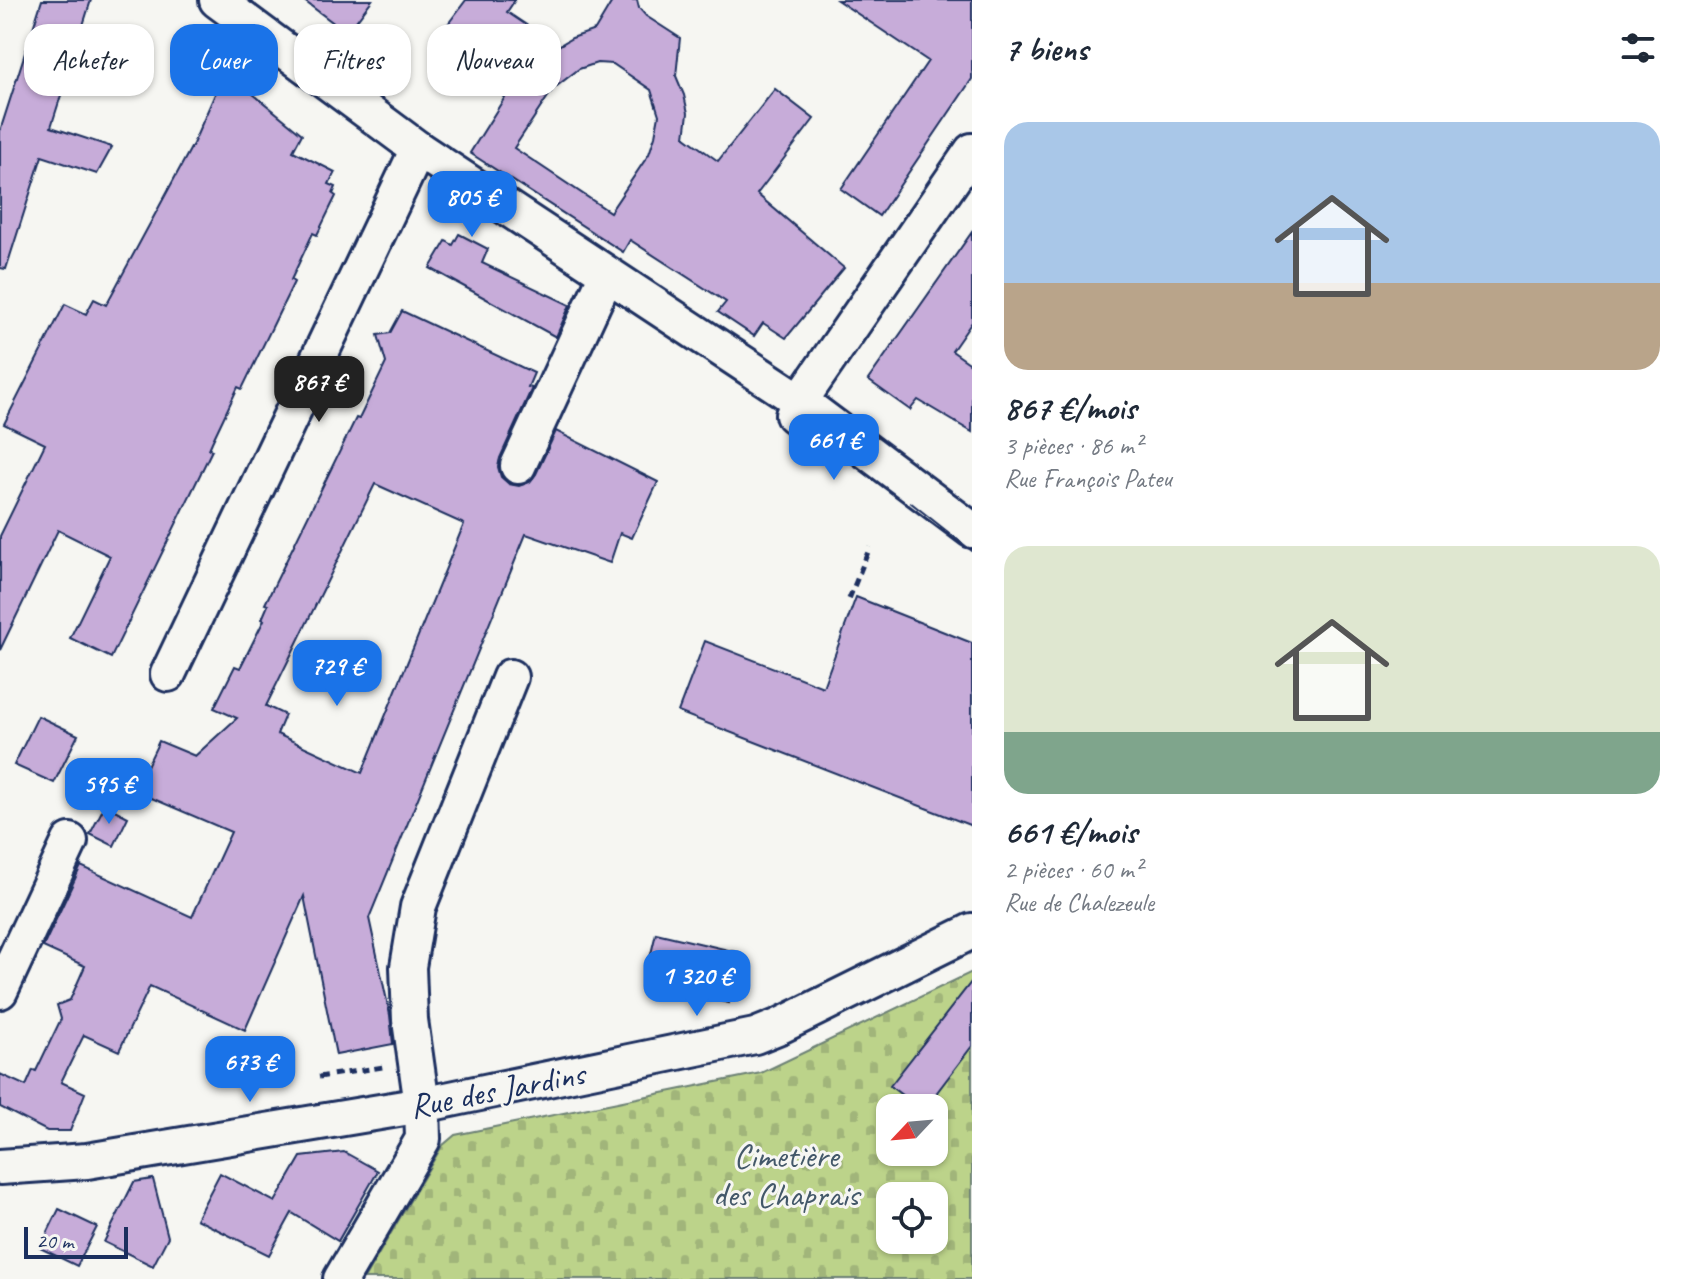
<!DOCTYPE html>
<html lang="fr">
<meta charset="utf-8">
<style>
:root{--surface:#fff;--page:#f6f6f7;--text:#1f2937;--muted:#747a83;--accent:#1a73e8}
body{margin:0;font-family:Caveat,sans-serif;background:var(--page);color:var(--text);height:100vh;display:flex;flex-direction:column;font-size:30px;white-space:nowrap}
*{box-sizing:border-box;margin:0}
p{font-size:26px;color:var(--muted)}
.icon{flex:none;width:44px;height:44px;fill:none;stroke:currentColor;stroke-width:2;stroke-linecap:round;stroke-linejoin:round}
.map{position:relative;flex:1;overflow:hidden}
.side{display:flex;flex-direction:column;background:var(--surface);width:720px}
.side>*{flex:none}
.hud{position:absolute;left:24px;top:24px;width:760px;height:72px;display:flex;gap:16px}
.needle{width:52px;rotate:244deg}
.fabs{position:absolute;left:876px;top:1094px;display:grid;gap:16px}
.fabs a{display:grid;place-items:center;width:72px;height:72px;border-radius:16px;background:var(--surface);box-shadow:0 2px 6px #0004;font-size:40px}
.scale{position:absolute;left:24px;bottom:20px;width:104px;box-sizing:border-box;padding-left:8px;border:4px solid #1b2f5e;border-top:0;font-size:22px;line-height:28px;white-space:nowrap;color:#1b2f5e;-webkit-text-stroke:6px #f6f6f2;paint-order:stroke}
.price{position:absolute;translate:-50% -68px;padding:0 18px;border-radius:16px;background:var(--accent);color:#fff;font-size:26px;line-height:52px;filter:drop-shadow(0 2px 4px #0008)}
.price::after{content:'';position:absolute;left:50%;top:48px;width:24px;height:18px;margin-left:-12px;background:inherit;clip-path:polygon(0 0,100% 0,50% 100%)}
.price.active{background:#222;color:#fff}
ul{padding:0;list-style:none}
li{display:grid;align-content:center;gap:16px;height:424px;padding:0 32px}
li span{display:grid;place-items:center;height:248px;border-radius:24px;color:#555}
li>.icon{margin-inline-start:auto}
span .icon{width:144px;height:144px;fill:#fffc;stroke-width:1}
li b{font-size:34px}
h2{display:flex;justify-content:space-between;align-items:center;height:96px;padding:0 32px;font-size:34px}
.tag{padding:0 28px;border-radius:24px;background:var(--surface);box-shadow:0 2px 6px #0004;font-size:28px;line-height:72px}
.tag.active{background:var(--accent);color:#fff}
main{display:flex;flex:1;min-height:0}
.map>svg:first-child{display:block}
.cemetery{fill:url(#cemetery-stones);stroke:#6c8174;stroke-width:2;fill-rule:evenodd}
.building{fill:#c7acd9;stroke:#1b2f5e;stroke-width:2;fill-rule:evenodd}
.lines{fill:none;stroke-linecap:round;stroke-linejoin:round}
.minor-casing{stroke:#1b2f5e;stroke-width:40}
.path{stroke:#1b2f5e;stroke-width:5;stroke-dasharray:8 6;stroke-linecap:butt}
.minor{stroke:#f6f6f2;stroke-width:34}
.tram{stroke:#1b2f5e;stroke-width:2}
.labels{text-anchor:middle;stroke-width:6;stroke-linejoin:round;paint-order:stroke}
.street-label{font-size:34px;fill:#1b2f5e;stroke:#f6f6f2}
.park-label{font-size:34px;fill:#435869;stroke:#f6f6f2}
</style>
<main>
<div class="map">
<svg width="972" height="1279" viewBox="0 0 972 1279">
<defs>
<pattern id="cemetery-stones" width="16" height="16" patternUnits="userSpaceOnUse" patternTransform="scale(2)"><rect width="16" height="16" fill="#bcd38a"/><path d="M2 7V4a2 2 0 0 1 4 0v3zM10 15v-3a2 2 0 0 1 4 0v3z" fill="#a1b57a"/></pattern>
</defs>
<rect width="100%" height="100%" fill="#f6f6f2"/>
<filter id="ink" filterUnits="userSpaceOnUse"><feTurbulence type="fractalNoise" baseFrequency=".0125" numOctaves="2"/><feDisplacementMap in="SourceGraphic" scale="16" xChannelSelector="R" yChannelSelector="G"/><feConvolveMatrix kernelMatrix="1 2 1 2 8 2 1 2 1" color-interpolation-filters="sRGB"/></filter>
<g filter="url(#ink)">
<path class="cemetery" d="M 972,972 L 972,1279 L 364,1279 L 442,1146 L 455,1135 L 761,1073 ZM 890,1108 L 934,1108 L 934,1152 L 890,1152 ZM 890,1196 L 934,1196 L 934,1240 L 890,1240 Z"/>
<g class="building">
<path d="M 42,0 L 91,0 L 51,127 L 112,147 L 97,174 L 42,156 L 6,269 L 0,268 L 0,131 Z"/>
<path d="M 303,0 L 372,0 L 347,33 Z"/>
<path d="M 466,0 L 515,0 L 507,12 L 558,46 L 572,38 L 595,30 L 613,0 L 637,0 L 639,8 L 646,16 L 680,38 L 676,76 L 684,95 L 688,113 L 685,137 L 718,161 L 775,89 L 814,119 L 757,194 L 844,268 L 786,338 L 763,323 L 754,336 L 718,312 L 726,302 L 630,240 L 623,252 L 470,153 L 505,97 L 433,44 ZM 597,63 L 613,64 L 651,90 L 659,115 L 655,136 L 649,154 L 610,212 L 514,148 L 553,89 L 579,69 Z"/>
<path d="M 837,0 L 972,0 L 972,79 L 879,216 L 841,189 L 928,61 Z"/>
<path d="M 225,71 L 302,134 L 293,151 L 335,172 L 329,184 L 336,187 L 333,194 L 336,196 L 317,235 L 313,233 L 291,280 L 294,282 L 242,389 L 238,387 L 212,442 L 209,449 L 212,450 L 111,658 L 70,638 L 110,556 L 58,530 L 0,650 L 0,536 L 45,444 L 4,424 L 65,304 L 86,314 L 94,299 L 106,305 L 193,144 Z"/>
<path d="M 972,232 L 972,322 L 952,351 L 972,365 L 972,432 L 918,400 L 910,410 L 868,380 Z"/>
<path d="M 459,234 L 488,249 L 482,263 L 570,305 L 556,337 L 430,268 L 446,241 L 453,245 Z"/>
<path d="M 402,311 L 534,373 L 528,387 L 532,388 L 500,458 L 498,467 L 501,477 L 509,484 L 519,486 L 530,482 L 536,474 L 556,431 L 658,482 L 632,538 L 620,533 L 610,563 L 526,534 L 369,918 L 390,1015 L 393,1044 L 336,1055 L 304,896 L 245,1030 L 150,986 L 119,1051 L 84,1035 L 61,1082 L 85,1093 L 70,1131 L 47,1131 L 0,1107 L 0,1074 L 26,1086 L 33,1070 L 36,1071 L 61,1019 L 57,1005 L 70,1000 L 85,966 L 43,947 L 81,866 L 192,917 L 231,832 L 135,791 L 159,741 L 195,756 L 237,718 L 214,708 L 235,666 L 240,668 L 264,620 L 262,619 L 268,605 L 265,604 L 356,418 L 359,419 L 386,363 L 378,335 L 390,333 ZM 375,484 L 464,524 L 362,773 L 277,734 L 285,715 L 266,706 Z"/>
<path d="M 856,597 L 972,643 L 972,826 L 678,712 L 705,641 L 823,687 Z"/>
<path d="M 38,716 L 78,735 L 54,783 L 14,765 Z"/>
<path d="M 105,805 L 128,817 L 114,846 L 90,834 Z"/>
<path d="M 656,933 L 741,953 L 729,1003 L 644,983 Z"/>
<path d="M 972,981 L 972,1046 L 925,1108 L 919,1108 L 890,1086 Z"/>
<path d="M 344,1152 L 378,1171 L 338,1241 L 292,1213 L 269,1255 L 196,1219 L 220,1173 L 275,1202 L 301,1157 Z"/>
<path d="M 153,1179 L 168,1237 L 153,1266 L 104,1242 L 134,1182 Z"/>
<path d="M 59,1209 L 97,1227 L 77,1266 L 40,1248 Z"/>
</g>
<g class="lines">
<defs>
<g id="minor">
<path d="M 217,0 L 418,149 L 800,401 L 972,530"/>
<path d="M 793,415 L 800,401 L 972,151"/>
<path d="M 518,466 L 600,289"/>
<path d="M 168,674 L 418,149"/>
<path d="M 0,991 L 70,841"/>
<path d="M 0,1167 L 87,1161 L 422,1105 L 755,1036 L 780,1026 L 972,931"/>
<path d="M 341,1279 L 423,1139 L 422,1105 L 410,1020 L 408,967 L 418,907 L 510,677"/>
</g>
</defs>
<use href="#minor" class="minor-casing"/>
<g class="path">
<path d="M 849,599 L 870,547"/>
<path d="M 319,1077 L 383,1067"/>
</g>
<use href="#minor" class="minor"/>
<path class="tram" d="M 910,502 L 972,551"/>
</g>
</g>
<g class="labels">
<g class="street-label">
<text transform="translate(497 1089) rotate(-11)" y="12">Rue des Jardins</text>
</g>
<g class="park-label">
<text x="786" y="1167">Cimetière<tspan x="786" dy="39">des Chaprais</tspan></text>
</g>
</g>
</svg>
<div class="fabs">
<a><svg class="needle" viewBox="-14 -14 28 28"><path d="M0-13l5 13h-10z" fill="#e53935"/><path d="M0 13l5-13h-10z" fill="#747a83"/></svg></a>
<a><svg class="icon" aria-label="locate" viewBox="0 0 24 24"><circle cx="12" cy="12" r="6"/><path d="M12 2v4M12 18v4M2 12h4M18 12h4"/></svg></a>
</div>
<div class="scale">20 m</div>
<b class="price" style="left:472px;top:239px">805 €</b>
<b class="price active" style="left:319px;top:424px">867 €</b>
<b class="price" style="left:834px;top:482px">661 €</b>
<b class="price" style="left:337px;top:708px">729 €</b>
<b class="price" style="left:109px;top:826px">595 €</b>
<b class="price" style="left:697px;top:1018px">1 320 €</b>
<b class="price" style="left:250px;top:1104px">673 €</b>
<div class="hud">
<a class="tag">Acheter</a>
<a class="tag active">Louer</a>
<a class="tag">Filtres</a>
<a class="tag">Nouveau</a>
</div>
</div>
<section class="side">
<h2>7 biens<svg class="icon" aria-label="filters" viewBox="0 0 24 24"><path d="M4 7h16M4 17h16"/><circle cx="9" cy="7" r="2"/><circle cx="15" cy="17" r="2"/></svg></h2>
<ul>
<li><span style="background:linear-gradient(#a9c7e8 65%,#b9a48a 0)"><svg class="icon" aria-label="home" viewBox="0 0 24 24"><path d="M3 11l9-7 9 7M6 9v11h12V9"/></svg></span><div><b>867 €/mois</b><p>3 pièces · 86 m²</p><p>Rue François Pateu</p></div></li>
<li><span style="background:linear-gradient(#dfe7d0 75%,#7fa58c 0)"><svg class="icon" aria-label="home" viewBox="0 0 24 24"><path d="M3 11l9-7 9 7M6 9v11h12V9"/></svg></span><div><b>661 €/mois</b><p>2 pièces · 60 m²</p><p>Rue de Chalezeule</p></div></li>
</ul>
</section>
</main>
